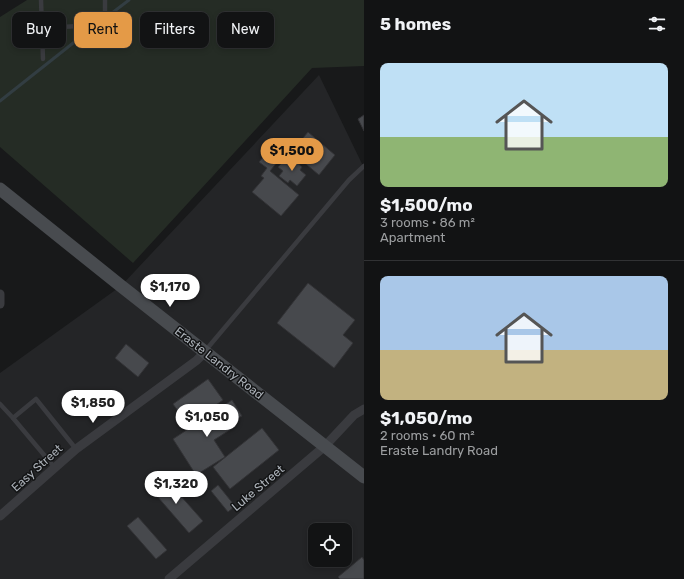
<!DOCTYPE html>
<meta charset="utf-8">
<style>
:root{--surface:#121314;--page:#1f2022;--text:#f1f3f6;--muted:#9c9ea0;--line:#313234;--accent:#e49a47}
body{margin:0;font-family:Rubik,sans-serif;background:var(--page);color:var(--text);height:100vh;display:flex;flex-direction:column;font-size:15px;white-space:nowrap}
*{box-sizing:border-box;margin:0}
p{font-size:13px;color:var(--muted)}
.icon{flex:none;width:22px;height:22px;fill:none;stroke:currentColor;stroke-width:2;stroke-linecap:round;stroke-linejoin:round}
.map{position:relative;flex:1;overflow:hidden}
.sheet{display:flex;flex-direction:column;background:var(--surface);width:320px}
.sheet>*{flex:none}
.hud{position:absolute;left:12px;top:12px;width:292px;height:36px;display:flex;gap:8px}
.controls{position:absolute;left:308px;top:523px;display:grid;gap:8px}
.controls a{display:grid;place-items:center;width:44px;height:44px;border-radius:8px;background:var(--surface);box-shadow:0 2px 6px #0003,0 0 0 1px var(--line);font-size:20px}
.price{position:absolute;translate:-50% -34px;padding:0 9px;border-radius:14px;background:#fff;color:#222;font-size:13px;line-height:26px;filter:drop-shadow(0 1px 2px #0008)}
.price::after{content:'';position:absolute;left:50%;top:24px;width:12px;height:9px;margin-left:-6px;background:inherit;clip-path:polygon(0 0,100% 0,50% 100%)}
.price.active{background:var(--accent);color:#111}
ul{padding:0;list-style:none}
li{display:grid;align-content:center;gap:8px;height:212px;padding:0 16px}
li+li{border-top:1px solid var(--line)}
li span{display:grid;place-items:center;height:124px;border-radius:8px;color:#555}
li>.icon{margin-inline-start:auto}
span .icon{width:72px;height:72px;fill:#fffc;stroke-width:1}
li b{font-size:17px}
h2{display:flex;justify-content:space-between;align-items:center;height:48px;padding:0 16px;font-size:17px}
.tag{padding:0 14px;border-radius:8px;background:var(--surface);box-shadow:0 2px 6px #0003,0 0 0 1px var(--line);font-size:14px;line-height:36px}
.tag.active{background:var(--accent);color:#111}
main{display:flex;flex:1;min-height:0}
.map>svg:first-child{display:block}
.built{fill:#242527;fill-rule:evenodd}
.green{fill:#252c25}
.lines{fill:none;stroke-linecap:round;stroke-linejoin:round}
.stream{stroke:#323d42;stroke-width:3}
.building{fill:#47494d;stroke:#333336}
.lane{stroke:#3a3b3f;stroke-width:4.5}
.street{stroke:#3a3b3f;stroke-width:9}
.secondary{stroke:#484b4f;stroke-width:13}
.labels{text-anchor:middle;stroke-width:3;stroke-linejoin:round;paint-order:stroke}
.street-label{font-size:12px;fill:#acb2b9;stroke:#131415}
</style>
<main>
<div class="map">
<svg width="364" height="579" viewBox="0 0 364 579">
<rect width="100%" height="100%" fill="#18191a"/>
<path class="built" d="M 319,75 L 364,168 L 364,579 L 0,579 L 0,373 L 121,286 ZM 315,530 L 345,530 L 345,560 L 315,560 Z"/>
<path class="green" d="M 27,0 L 364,0 L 364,66 L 312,68 L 133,263 L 0,147 L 0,17 Z"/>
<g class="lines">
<g class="stream">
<path d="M 108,16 L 129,0"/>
<path d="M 0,101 L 87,32"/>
</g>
</g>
<g class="building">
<path d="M 364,115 L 364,131 L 358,119 Z"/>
<path d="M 308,132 L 335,155 L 319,175 L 288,149 L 270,171 L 299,195 L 281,216 L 252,192 L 264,178 L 261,176 L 267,168 L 259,162 L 270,149 L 275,153 L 283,143 L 285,146 L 287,143 L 294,149 Z"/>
<path d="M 286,158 L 291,162 L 293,159 L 302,167 L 300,170 L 306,175 L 297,186 L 290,180 L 288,183 L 279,176 L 283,171 L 278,167 Z"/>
<path d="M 308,283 L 355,320 L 343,335 L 353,343 L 334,368 L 277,323 Z"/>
<path d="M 126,344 L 149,363 L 138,377 L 115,358 Z"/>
<path d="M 208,379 L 223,400 L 188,425 L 173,404 Z"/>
<path d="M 232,400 L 242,416 L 233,421 L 236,426 L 214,440 L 225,457 L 196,475 L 173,439 Z"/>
<path d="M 262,428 L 279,450 L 230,489 L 213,467 Z"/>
<path d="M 163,476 L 203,521 L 189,533 L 150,488 Z"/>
<path d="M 218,485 L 235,506 L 228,512 L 211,491 Z"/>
<path d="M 138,517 L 167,550 L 156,559 L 127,526 Z"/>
<path d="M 362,557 L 364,560 L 364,579 L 340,579 L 338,577 Z"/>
</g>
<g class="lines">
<g class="lane">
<path d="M 41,0 L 43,59"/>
<path d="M 42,28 L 98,25 L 105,17 L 105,0"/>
<path d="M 205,351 L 349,180 L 364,166"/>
<path d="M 0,404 L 13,418"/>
<path d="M 55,468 L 13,418 L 36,399 L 76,449"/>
</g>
<g class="street">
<path d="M 0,294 L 0,304"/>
<path d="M 0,516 L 76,449 L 197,360 L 205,352"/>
<path d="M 169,579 L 325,446 L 354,415 L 364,409"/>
</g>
<path class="secondary" d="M 0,189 L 121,286 L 364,477"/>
</g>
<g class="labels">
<g class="street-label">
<text transform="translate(219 363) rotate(38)" y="4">Eraste Landry Road</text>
<text transform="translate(37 468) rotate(-42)" y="4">Easy Street</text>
<text transform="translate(258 488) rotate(-40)" y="4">Luke Street</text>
</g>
</g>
</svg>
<div class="controls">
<a><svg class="icon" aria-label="locate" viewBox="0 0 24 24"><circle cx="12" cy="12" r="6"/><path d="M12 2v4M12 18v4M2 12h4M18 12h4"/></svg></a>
</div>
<b class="price active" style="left:292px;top:172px">$1,500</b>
<b class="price" style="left:170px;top:308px">$1,170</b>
<b class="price" style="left:93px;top:424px">$1,850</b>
<b class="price" style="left:207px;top:438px">$1,050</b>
<b class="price" style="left:176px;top:505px">$1,320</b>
<div class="hud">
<a class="tag">Buy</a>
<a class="tag active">Rent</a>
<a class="tag">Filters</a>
<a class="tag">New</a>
</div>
</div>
<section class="sheet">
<h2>5 homes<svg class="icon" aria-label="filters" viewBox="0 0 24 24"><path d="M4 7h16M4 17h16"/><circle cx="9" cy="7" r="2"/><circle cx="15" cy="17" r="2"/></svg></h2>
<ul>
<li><span style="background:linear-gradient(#bfe0f5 60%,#8fb573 0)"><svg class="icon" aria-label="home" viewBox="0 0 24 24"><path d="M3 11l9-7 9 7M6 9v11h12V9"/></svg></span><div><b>$1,500/mo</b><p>3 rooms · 86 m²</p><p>Apartment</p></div></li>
<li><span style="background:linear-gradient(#a9c7e8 60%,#c2b280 0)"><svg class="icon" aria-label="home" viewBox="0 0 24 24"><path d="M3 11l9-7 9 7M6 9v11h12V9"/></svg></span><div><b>$1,050/mo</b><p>2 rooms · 60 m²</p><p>Eraste Landry Road</p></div></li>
</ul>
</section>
</main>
